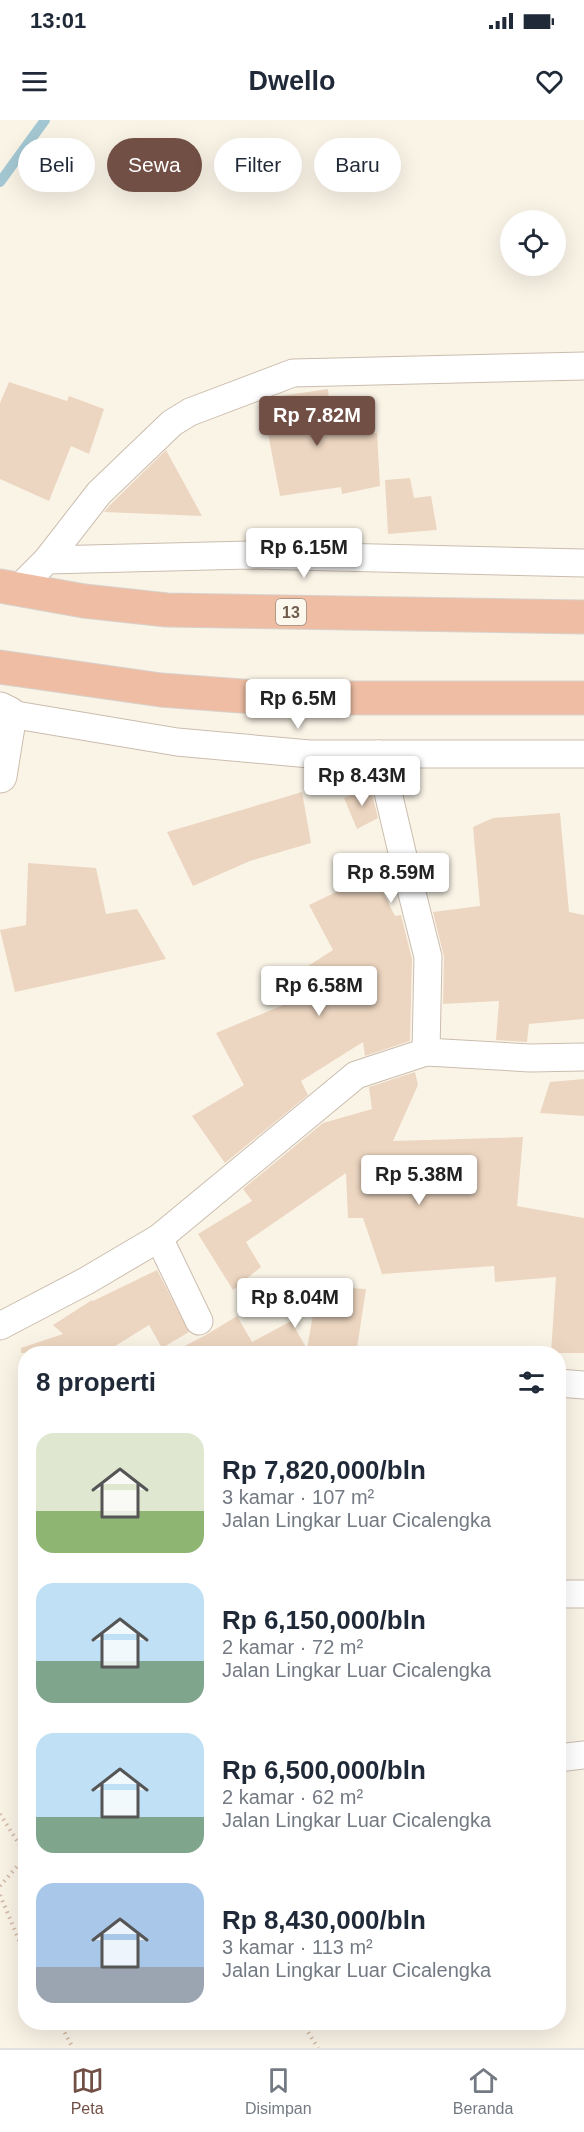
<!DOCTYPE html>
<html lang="id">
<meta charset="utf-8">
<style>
:root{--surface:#fff;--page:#f6f6f7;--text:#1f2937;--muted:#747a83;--line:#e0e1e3;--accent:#724f45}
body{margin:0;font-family:Helvetica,sans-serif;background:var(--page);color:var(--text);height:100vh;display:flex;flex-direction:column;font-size:22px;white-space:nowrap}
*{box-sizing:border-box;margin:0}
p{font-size:20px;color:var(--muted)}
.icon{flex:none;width:33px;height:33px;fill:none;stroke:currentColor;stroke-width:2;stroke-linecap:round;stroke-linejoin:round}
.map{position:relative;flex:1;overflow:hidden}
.sheet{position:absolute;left:18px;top:1226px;width:548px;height:684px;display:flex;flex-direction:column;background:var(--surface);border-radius:24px;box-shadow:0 6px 24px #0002}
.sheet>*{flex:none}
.guide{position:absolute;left:18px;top:18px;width:549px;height:54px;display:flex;gap:12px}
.buttons{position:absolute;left:500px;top:90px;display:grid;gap:12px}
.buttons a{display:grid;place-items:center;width:66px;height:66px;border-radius:50%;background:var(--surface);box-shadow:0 6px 24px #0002;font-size:30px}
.price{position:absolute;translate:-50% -51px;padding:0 14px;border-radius:6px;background:#fff;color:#222;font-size:20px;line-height:39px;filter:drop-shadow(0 2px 3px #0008)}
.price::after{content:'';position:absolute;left:50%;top:36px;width:18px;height:14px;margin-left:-9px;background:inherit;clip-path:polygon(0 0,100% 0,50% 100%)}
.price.current{background:var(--accent);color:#fff}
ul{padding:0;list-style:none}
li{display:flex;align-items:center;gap:18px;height:150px;padding:0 18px}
li span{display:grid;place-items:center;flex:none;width:168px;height:120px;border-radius:18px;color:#555}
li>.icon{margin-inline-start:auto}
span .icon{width:72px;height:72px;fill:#fffc;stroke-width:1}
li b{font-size:26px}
h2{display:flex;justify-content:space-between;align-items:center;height:72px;padding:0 18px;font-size:26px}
.tag{padding:0 21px;border-radius:27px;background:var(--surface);box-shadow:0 6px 24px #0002;font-size:21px;line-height:54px}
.tag.current{background:var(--accent);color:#fff}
.status{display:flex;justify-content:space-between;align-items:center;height:42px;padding:0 30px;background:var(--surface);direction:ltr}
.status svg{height:16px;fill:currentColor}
header{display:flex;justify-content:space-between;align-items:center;height:78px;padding:0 18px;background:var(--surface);font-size:27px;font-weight:700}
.dock{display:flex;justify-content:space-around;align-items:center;height:84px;border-top:2px solid var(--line);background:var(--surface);font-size:16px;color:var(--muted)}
.dock a{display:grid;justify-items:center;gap:3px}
.dock .current{color:var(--accent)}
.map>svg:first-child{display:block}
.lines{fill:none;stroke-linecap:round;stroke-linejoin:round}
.stream{stroke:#a4c8d3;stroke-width:10}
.building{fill:#edd6c1}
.street-casing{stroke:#cbbdae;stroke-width:29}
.secondary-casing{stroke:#cdbdac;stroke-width:35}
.highway-casing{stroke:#d7d2cd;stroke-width:35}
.path{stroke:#d2b9a4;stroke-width:4;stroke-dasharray:1.5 4.5;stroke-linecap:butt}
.street{stroke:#fff;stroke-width:27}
.secondary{stroke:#fff;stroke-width:33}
.highway{stroke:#eebda3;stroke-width:33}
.labels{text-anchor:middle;stroke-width:4.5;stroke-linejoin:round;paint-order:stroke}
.shield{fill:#fdf8ed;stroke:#9b8c7e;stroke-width:1.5}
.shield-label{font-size:16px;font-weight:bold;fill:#715d4e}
</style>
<div class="status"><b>13:01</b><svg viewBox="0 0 49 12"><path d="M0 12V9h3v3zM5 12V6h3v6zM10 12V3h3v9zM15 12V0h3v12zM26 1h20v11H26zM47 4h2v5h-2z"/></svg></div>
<header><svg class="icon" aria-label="menu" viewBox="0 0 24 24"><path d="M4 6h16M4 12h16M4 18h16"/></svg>Dwello<svg class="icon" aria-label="heart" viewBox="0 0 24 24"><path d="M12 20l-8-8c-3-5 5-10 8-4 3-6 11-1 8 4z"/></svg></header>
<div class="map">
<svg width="584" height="1928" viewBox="0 0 584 1928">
<rect width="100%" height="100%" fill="#faf4e7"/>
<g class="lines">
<path class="stream" d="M 0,62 L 45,0"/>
</g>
<g class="building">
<path d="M 9,262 L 67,281 L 69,276 L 104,289 L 89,334 L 71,326 L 49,381 L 0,359 L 0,283 Z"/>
<path d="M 328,269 L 332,314 L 377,313 L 380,366 L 342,374 L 341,367 L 280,376 L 262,282 L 274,277 Z"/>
<path d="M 166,330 L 202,396 L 104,392 L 111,384 Z"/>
<path d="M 410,358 L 414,378 L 431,376 L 437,410 L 388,414 L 385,360 Z"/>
<path d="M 370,666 L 378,698 L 357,709 L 344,678 Z"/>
<path d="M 302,672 L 311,723 L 250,741 L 193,766 L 167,712 Z"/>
<path d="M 560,693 L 569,792 L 584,795 L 584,899 L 529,904 L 527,922 L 496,920 L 499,881 L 443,884 L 444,837 L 433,792 L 480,786 L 473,707 L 493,698 Z"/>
<path d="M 28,743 L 96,748 L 106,794 L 137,789 L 166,839 L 15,872 L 0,810 L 26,805 Z"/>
<path d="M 374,754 L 395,796 L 401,795 L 412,839 L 410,921 L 365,936 L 363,922 L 301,961 L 308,975 L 225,1043 L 192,996 L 244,965 L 216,913 L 305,876 L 294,855 L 333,830 L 309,785 Z"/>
<path d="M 415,952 L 418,965 L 393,1021 L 523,1017 L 517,1086 L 584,1098 L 584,1233 L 551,1233 L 556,1157 L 495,1162 L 494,1146 L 382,1154 L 363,1098 L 348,1098 L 346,1053 L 246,1122 L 261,1147 L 233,1170 L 198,1114 L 252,1081 L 243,1069 L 323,1003 L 372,989 L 369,967 Z"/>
<path d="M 584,959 L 584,996 L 540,993 L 550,962 Z"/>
<path d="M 157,1150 L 189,1212 L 162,1228 L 149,1205 L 104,1233 L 21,1233 L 21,1228 L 63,1214 L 53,1205 L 92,1180 L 93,1181 Z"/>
<path d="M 318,1166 L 366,1169 L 357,1228 L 309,1233 L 171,1233 L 206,1215 L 237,1196 L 252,1222 L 291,1201 L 307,1229 Z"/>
</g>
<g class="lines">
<defs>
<g id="street">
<path d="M 47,440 L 99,373 L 172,303 L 190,292 L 293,253 L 584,246"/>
<path d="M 18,469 L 47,440 L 250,435 L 584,443"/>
<path d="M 10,594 L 177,622 L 310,634 L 584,634"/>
<path d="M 379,634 L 406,749 L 428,837 L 426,932"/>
<path d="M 159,1118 L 199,1201"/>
<path d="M 0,1206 L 86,1161 L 159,1118 L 356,955 L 426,932 L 530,938 L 584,937"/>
<path d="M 558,1263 L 584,1265"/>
<path d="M 558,1474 L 584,1474"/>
<path d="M 558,1638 L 584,1635"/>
</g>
<path id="secondary" d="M 0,589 L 10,594 L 0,656"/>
<g id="highway">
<path d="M 0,466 L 84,481 L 167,490 L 584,497"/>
<path d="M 0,547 L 161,570 L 267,578 L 584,578"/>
</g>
</defs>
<use href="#street" class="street-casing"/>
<use href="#secondary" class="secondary-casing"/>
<use href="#highway" class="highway-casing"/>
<g class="path">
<path d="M 0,1694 L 26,1735"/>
<path d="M 0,1766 L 26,1736"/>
<path d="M 0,1775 L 26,1837"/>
<path d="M 59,1902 L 73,1928"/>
<path d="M 302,1902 L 318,1928"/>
</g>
<use href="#street" class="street"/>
<use href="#secondary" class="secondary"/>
<use href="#highway" class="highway"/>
</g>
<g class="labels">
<rect class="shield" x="276" y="479" width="30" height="26" rx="4.5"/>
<g class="shield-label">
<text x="291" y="498">13</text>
</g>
</g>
</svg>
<div class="buttons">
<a><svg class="icon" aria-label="locate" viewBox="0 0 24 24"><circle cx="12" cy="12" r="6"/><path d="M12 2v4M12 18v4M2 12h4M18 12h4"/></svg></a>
</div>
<b class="price current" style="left:317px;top:327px">Rp 7.82M</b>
<b class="price" style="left:304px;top:459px">Rp 6.15M</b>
<b class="price" style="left:298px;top:610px">Rp 6.5M</b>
<b class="price" style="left:362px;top:687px">Rp 8.43M</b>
<b class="price" style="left:391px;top:784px">Rp 8.59M</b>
<b class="price" style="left:319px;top:897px">Rp 6.58M</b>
<b class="price" style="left:419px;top:1086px">Rp 5.38M</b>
<b class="price" style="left:295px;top:1209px">Rp 8.04M</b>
<div class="guide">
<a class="tag">Beli</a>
<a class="tag current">Sewa</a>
<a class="tag">Filter</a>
<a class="tag">Baru</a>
</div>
<section class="sheet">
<h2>8 properti<svg class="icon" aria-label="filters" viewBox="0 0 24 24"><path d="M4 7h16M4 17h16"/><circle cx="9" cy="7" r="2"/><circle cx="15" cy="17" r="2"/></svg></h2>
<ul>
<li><span style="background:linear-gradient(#dfe7d0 65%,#8fb573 0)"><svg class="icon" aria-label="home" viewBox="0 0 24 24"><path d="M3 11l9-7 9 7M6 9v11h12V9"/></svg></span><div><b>Rp 7,820,000/bln</b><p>3 kamar · 107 m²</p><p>Jalan Lingkar Luar Cicalengka</p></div></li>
<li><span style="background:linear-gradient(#bfe0f5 65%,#7fa58c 0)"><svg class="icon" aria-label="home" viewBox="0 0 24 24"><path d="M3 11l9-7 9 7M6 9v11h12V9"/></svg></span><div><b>Rp 6,150,000/bln</b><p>2 kamar · 72 m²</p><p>Jalan Lingkar Luar Cicalengka</p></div></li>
<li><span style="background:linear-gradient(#bfe0f5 70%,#7fa58c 0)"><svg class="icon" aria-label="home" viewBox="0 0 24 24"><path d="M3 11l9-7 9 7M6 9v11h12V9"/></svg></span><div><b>Rp 6,500,000/bln</b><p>2 kamar · 62 m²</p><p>Jalan Lingkar Luar Cicalengka</p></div></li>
<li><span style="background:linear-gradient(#a9c7e8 70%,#9aa5b1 0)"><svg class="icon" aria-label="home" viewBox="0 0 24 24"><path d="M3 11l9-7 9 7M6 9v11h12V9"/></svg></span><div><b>Rp 8,430,000/bln</b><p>3 kamar · 113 m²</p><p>Jalan Lingkar Luar Cicalengka</p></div></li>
</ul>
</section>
</div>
<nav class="dock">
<a class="current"><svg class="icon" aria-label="map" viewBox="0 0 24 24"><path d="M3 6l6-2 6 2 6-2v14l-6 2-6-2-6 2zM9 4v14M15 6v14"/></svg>Peta</a>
<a><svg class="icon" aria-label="saved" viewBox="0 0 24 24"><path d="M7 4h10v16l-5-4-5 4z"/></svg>Disimpan</a>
<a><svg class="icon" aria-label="home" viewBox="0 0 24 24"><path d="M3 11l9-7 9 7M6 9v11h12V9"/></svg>Beranda</a>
</nav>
